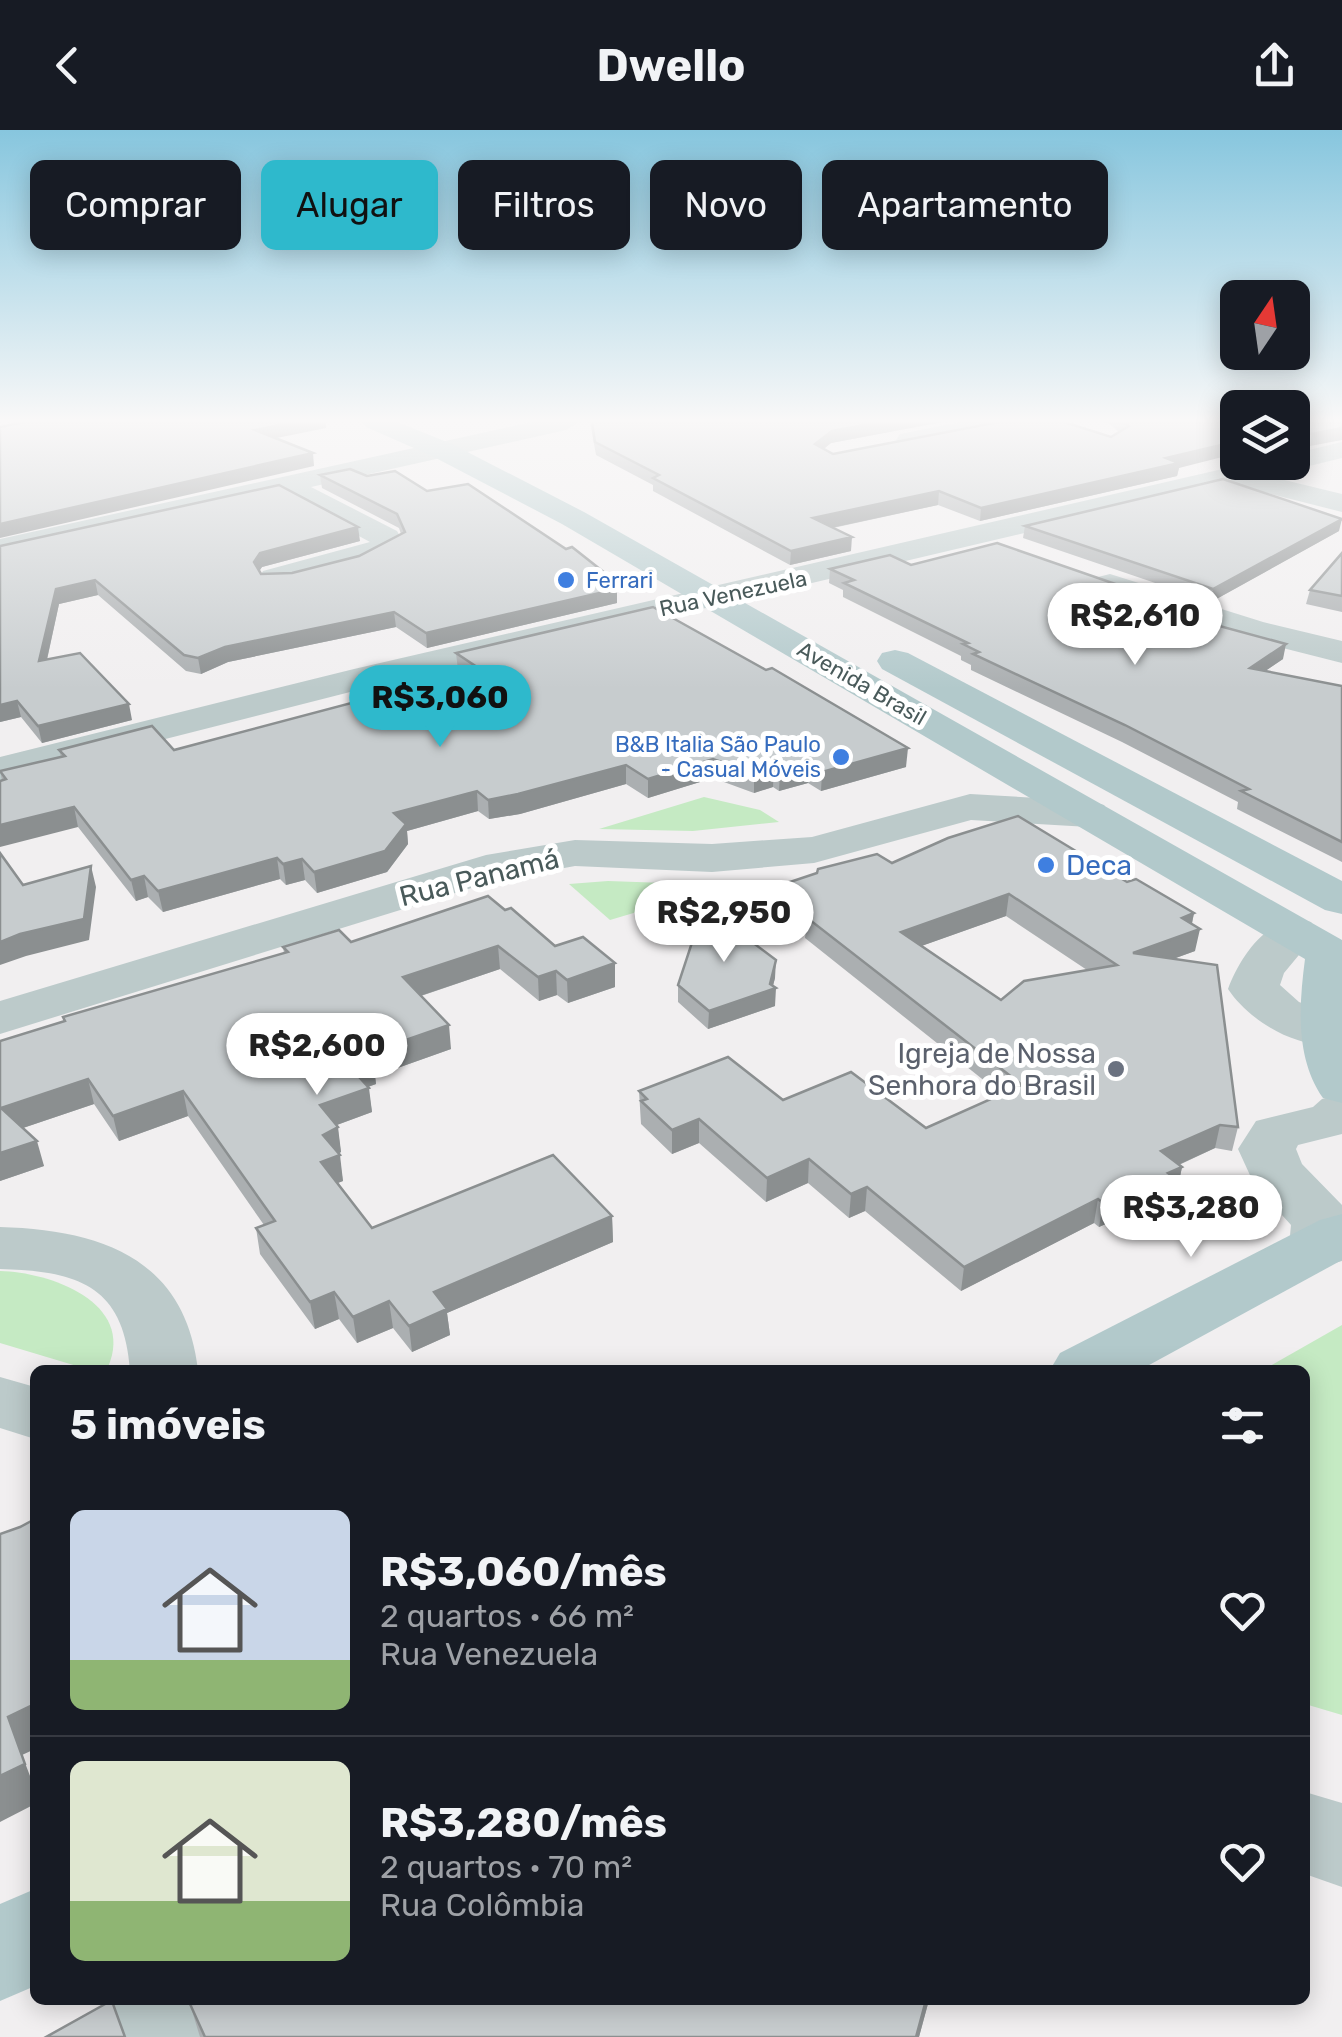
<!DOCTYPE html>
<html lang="pt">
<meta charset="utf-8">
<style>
:root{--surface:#171b24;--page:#242831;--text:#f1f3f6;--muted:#9ea1a6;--line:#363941;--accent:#2eb9cc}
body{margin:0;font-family:Rubik,sans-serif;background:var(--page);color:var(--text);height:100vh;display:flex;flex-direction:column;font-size:38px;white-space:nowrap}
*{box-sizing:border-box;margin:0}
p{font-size:32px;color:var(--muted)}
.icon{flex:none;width:55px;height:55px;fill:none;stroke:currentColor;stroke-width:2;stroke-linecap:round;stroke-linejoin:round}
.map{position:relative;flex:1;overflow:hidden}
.side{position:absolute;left:30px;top:1235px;width:1280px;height:640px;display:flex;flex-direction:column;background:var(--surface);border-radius:15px;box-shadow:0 5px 25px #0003}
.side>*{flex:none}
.hud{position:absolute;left:30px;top:30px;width:1282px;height:90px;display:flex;gap:20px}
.needle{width:65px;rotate:13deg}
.buttons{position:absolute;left:1220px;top:150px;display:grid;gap:20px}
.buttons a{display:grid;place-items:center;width:90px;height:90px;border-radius:15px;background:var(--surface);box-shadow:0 5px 25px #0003;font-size:50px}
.price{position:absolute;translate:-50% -85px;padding:0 22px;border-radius:35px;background:#fff;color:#222;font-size:32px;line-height:65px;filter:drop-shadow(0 2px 5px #0008)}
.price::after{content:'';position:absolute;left:50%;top:60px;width:30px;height:22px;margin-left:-15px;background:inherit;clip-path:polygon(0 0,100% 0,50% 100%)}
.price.current{background:var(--accent);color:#111}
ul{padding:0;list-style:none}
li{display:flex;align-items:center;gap:30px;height:250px;padding:0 40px}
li+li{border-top:2px solid var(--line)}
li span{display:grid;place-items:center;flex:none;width:280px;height:200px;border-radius:15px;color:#555}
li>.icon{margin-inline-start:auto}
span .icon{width:120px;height:120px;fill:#fffc;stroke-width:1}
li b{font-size:42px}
h2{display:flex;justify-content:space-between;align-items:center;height:120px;padding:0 40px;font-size:42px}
.pill{padding:0 35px;border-radius:15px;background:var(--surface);box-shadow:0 5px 25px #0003;font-size:35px;line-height:90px}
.pill.current{background:var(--accent);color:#111}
header{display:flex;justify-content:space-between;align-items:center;height:130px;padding:0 40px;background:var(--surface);font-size:45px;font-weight:700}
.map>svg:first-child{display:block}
.green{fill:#c5eac3}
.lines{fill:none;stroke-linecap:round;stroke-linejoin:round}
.minor{fill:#bccaca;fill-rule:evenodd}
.major{fill:#b2c9cb;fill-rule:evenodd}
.wall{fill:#abafb1;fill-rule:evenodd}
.shaded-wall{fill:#8b8f90}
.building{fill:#c7ccce;stroke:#8b8f90;stroke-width:2.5;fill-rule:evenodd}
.shop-dot{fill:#3f7fe0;stroke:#fff;stroke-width:4}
.worship-dot{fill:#6b7280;stroke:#fff;stroke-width:4}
.labels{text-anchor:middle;stroke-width:10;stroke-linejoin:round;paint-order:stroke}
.far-shop-label{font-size:22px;fill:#366cbe;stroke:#fff;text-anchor:start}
.far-street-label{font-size:22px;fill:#495a5a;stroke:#fff}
.shop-label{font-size:28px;fill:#366cbe;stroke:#fff;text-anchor:start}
.street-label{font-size:28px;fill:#495a5a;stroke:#fff}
.worship-label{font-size:28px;fill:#5b616d;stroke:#fff;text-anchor:end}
</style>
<header><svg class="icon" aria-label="back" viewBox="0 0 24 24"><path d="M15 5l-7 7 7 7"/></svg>Dwello<svg class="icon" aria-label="share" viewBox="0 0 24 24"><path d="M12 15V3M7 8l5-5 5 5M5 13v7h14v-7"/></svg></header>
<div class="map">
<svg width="1342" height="1907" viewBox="0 0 1342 1907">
<rect width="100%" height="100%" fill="#f1eff0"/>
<g class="green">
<path d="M 704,667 L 760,680 L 779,692 L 693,701 L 599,699 Z"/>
<path d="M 608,751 L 665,753 L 704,762 L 610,790 L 569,754 Z"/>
<path d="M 0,1141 C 49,1142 136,1172 108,1237 L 90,1240 L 0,1213 Z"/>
<path d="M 1342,1195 L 1342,1585 L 1305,1574 L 1305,1240 L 1263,1240 Z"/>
</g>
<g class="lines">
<g class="minor">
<path d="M 532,292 L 579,292 L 566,300 L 311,357 L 397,401 L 404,413 C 390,433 287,461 263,455 L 259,448 L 263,441 L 370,412 L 281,364 L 0,427 L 0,409 Z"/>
<path d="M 960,292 L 1011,292 L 1007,297 L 909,318 L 896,310 L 900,304 Z"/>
<path d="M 1342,312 L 1342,328 L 1268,346 L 1342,364 L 1342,382 L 1232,354 L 358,560 L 0,651 L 0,627 L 354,539 L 1253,332 L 1292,332 L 1292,324 Z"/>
<path d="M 1110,444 L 1263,492 L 1342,511 L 1342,533 L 1240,507 L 1098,461 L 1093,454 L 1098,447 Z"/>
<path d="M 970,664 L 1089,671 L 1104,675 L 1111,684 L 1104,693 L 1089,697 L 971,690 L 814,733 L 712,742 L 575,736 L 494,751 L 0,904 L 0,871 L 486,725 L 575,710 L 712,714 L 812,707 Z"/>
<path d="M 1294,788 L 1311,792 L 1318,802 L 1284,843 L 1280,855 L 1299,872 L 1342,889 L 1342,913 C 1302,923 1250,892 1228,859 C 1239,829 1262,795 1294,788 Z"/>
<path d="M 1342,964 L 1342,1004 L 1298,1015 L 1296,1019 L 1302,1034 L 1342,1075 L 1342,1131 L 1320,1137 L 1298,1131 L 1289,1116 L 1291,1095 L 1254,1054 L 1238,1019 L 1256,991 L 1313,977 L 1322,969 Z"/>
<path d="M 0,1097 C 101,1100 185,1128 198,1240 L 130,1240 C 124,1155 77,1141 0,1139 Z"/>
<path d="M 0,1247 L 35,1257 L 35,1309 L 0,1298 Z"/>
<path d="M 1305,1662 L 1342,1673 L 1342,1757 L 1305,1744 Z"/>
<path d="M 107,1870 L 209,1870 L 224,1907 L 123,1907 Z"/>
</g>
<g class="major">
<path d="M 362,292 L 397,292 L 452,314 L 584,382 L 1342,810 L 1342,973 L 1323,968 C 1295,928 1299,875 1305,829 L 562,394 L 432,326 L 366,297 Z"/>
<path d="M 895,520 L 908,523 L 1342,751 L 1342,784 L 1325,780 L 882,539 L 877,531 L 882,523 Z"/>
<path d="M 1342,1084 L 1342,1130 L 1140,1240 L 1050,1240 L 1060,1223 L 1320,1090 Z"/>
<path d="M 35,1759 L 35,1856 L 0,1871 L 0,1774 Z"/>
</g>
</g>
<g class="wall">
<path d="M 590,292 L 942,292 L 831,313 L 824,319 L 833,324 L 1111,307 L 1119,302 L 1110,294 L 1101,292 L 1238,292 L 1179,338 L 1177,346 L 980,391 L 938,375 L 833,398 L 851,421 L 790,435 L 653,361 L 653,355 L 596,325 Z"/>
<path d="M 1292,292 L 1342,292 L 1310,316 L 1292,311 Z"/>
<path d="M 320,345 L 367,346 L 427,361 L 610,457 L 617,459 L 617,473 L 427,518 L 396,497 L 228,532 L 201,544 L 186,541 L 98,465 L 59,474 L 47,530 L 132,590 L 42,613 L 21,587 L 0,592 L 0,416 L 360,411 L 262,437 L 259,441 L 261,444 L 292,443 L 359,426 L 401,404 L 399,398 L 322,358 Z"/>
<path d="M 1025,396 L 1339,401 L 1211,472 L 1023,408 Z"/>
<path d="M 1342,423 L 1342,482 L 1306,474 L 1310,460 Z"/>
<path d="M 911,435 L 1179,476 L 1178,485 L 1283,529 L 1265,541 L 1342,556 L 1342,732 L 1237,679 L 1238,672 L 1122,612 L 971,540 L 971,535 L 961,530 L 961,526 L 843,467 L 843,460 L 829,453 L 830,439 Z"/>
<path d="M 456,523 L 906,637 L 821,661 L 808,653 L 779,661 L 773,657 L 754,663 L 713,648 L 648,668 L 626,654 L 520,684 L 489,689 L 478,681 L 407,701 L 408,714 L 387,742 L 317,763 L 305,750 L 286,755 L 280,749 L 163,782 L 148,767 L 136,771 L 78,697 L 2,650 L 0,641 L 61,627 L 59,620 L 174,620 L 463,544 L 458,540 Z"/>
<path d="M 892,733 L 1127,752 L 1194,783 L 1192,794 L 1195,821 L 1173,829 L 1238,997 L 1232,1021 L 1215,1018 L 1179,1035 L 1182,1037 L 1174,1076 L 1167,1078 L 1165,1089 L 1129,1107 L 1110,1092 L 1099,1097 L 1094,1093 L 961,1161 L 865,1081 L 849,1088 L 808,1053 L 766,1072 L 699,1013 L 672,1024 L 641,994 L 639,961 L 783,970 L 926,998 L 1001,964 L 805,808 L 806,800 L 777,777 L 778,756 ZM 1006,786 L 1087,840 L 1001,870 L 921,816 Z"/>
<path d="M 505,780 L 555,816 L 615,833 L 615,857 L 568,873 L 557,865 L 539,871 L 500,839 L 421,866 L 451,919 L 375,946 L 376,954 L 368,957 L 372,982 L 337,995 L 341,1022 L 338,1024 L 343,1051 L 337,1053 L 372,1098 L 612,1086 L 613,1112 L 447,1183 L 450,1205 L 412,1222 L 393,1198 L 357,1213 L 339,1189 L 315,1199 L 260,1124 L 256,1098 L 264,1095 L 188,986 L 119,1011 L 94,974 L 23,998 L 44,1036 L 0,1051 L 0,911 L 64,891 L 63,887 L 284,823 L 283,817 L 351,812 Z"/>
<path d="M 775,848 L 773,856 L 775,876 L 708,899 L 678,872 L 678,855 Z"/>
<path d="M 213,1870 L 929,1870 L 919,1907 L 200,1907 L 190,1874 L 214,1873 Z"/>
</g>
<g class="shaded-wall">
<path d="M 294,292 L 326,292 L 326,298 L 257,312 L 255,300 Z"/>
<path d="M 880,292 L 942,292 L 831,313 L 814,326 L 815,314 L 832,301 Z"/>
<path d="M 1342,298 L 1342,310 L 1310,316 L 1312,304 Z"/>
<path d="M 1238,311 L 1238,323 L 1179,338 L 1177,346 L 980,391 L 981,378 L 1166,328 Z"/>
<path d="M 313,323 L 314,336 L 0,408 L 0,394 Z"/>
<path d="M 939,361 L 938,375 L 812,402 L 813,388 Z"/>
<path d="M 1342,389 L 1339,401 L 1211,472 L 1213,459 Z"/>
<path d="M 358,397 L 360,411 L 262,437 L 256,446 L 254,432 L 260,423 Z"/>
<path d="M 852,407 L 851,421 L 790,435 L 791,421 Z"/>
<path d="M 610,447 L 610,460 L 617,459 L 617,473 L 427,518 L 426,503 L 597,453 Z"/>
<path d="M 95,450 L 98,465 L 59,474 L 43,547 L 39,531 L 56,459 Z"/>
<path d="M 394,482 L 396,497 L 228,532 L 201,544 L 198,528 L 225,517 Z"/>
<path d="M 1286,514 L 1283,529 L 1246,554 L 1250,538 Z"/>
<path d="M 17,571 L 21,587 L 0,592 L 0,575 Z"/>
<path d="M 129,574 L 132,590 L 42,613 L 38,596 Z"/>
<path d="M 908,618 L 906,637 L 821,661 L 822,642 Z"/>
<path d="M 713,629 L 713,648 L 648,668 L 648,649 Z"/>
<path d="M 809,634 L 808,653 L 779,661 L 780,642 Z"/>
<path d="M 626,635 L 626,654 L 520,684 L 489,689 L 488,670 Z"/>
<path d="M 774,637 L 773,657 L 754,663 L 754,643 Z"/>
<path d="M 477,661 L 478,681 L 407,701 L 408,714 L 387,742 L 317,763 L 314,742 L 394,683 Z"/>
<path d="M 74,677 L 78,697 L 0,717 L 0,695 Z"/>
<path d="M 277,728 L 280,749 L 163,782 L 158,761 Z"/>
<path d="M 302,729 L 305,750 L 286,755 L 283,734 Z"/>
<path d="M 91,736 L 96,757 L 89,810 L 26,826 L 0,835 L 0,812 Z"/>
<path d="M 144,746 L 148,767 L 136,771 L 131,750 Z"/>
<path d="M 1009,764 L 1006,786 L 899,824 L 901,802 Z"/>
<path d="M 1194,783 L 1190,802 L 1200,799 L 1195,821 L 1129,845 L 1133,823 L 1182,788 Z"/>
<path d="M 498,816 L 500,839 L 405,871 L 403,847 Z"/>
<path d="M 776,830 L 775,848 L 772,859 L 776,858 L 775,876 L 708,899 L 709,881 L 770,854 Z"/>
<path d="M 615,833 L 615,857 L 568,873 L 567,850 Z"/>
<path d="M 556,841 L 557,865 L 539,871 L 538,847 Z"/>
<path d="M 449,895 L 451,919 L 375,946 L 376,954 L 353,962 L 350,937 L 368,923 Z"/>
<path d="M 88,949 L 94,974 L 8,1003 L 1,978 Z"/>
<path d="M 369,958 L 372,982 L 323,1000 L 320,975 Z"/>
<path d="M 183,961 L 188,986 L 119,1011 L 113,986 Z"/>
<path d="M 699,989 L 699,1013 L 672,1024 L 672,1000 Z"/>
<path d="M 1220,995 L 1215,1018 L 1156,1045 L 1161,1021 Z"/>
<path d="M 338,997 L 341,1022 L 327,1030 L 323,1005 Z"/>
<path d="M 37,1011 L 44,1036 L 0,1051 L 0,1023 Z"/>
<path d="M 340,1025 L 343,1051 L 325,1058 L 321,1032 Z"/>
<path d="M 809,1029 L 808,1053 L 766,1072 L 767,1048 Z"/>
<path d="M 1182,1037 L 1174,1076 L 1167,1078 L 1165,1089 L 1129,1107 L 1134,1082 L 1168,1043 Z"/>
<path d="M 867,1057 L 865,1081 L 849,1088 L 851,1064 Z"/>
<path d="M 1115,1068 L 1110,1092 L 1099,1097 L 1103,1073 Z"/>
<path d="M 1098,1069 L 1094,1093 L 961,1161 L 964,1137 Z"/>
<path d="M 612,1086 L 613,1112 L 447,1183 L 450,1205 L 412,1222 L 409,1196 L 434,1162 Z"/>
<path d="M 334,1162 L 339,1189 L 315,1199 L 310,1172 Z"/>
<path d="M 389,1171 L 393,1198 L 357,1213 L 353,1187 Z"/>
<path d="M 35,1574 L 35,1619 L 22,1625 L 35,1659 L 35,1674 L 0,1692 L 0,1646 L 8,1587 Z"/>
<path d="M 926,1870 L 929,1870 L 919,1907 L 916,1907 Z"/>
</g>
<g class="building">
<path d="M 24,292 L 294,292 L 255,300 L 313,323 L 0,394 L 0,297 Z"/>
<path d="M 592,292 L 880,292 L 832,301 L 815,314 L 833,324 L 999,292 L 1064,292 L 1111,307 L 1129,296 L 1123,292 L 1238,292 L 1238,311 L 1166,328 L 1179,333 L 981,378 L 939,361 L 813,388 L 852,407 L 791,421 L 653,348 L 659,345 L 595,312 Z"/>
<path d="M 1292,292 L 1342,292 L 1342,298 L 1312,304 L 1292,298 Z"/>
<path d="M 350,339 L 367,346 L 395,341 L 427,361 L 468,354 L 566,419 L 572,417 L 610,447 L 597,453 L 617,459 L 426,503 L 394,482 L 225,517 L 198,528 L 184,525 L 95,450 L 56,459 L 39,531 L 80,523 L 129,574 L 38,596 L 17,571 L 0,575 L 0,416 L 279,355 L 358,397 L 260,423 L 254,432 L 261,444 L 292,443 L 359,426 L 405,402 L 397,384 L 320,345 Z"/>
<path d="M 1223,349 L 1342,389 L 1213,459 L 1025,396 Z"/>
<path d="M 997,413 L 1179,476 L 1168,482 L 1286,514 L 1250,538 L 1342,556 L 1342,712 L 1241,661 L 1249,659 L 1125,595 L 973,524 L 979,522 L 963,514 L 968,513 L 844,453 L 854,450 L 830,439 L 890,425 L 911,435 Z"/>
<path d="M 1342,423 L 1342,466 L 1310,460 Z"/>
<path d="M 653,477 L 766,540 L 772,538 L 908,618 L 822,642 L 809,634 L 780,642 L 774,637 L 754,643 L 713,629 L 648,649 L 626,635 L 518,664 L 488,670 L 477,661 L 394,683 L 406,694 L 385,721 L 314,742 L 302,729 L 283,734 L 277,728 L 158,761 L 144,746 L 131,750 L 74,677 L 0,695 L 0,651 L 6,649 L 0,641 L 65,626 L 59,620 L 152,596 L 174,620 L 480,539 L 456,523 Z"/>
<path d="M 1018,686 L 1127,752 L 1136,749 L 1194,783 L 1182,788 L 1200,799 L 1133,823 L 1217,835 L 1238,997 L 1220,995 L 1161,1021 L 1182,1037 L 1168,1043 L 1179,1051 L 1162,1059 L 1170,1065 L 1134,1082 L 1115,1068 L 1103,1073 L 1098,1069 L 964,1137 L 867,1057 L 851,1064 L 809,1029 L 767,1048 L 699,989 L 672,1000 L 641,971 L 647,969 L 639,961 L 728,927 L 783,970 L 851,942 L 926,998 L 1022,955 L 806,787 L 811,782 L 778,756 L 817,743 L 818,739 L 877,724 L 892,733 L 948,708 ZM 1009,764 L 1117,835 L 1024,851 L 1001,870 L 901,802 Z"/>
<path d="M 0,723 L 23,755 L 91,736 L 84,789 L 20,804 L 0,812 Z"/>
<path d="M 488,766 L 505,780 L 511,778 L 555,816 L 583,807 L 615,833 L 567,850 L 556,841 L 538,847 L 498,816 L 403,847 L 449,895 L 368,923 L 373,929 L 350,937 L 369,958 L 320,975 L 338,997 L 323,1005 L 340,1025 L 321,1032 L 372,1098 L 553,1025 L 612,1086 L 434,1162 L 447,1179 L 409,1196 L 389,1171 L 353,1187 L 334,1162 L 310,1172 L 256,1098 L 275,1091 L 183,961 L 113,986 L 88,949 L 1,978 L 37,1011 L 0,1023 L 0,911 L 65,891 L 63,887 L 288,822 L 283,817 L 339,800 L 351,812 Z"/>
<path d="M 704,776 L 776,830 L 770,854 L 776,858 L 709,881 L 678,855 Z"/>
<path d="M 35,1389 L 35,1574 L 8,1587 L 25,1634 L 0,1646 L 0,1404 L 20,1397 Z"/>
<path d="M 215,1870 L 926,1870 L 916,1907 L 205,1907 L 190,1874 L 216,1873 Z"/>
<path d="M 107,1873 L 113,1874 L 125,1907 L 46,1907 Z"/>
</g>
<linearGradient id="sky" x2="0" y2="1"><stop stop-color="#87c6de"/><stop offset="0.52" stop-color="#f9f8f8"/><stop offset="1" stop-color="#f9f8f8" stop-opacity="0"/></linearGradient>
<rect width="1342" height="559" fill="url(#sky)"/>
<g class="shop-dot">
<circle cx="566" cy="450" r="10"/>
<circle cx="841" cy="627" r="10"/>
<circle cx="1046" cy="735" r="10"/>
</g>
<circle class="worship-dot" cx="1116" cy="939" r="10"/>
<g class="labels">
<g class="far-shop-label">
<text x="586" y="458">Ferrari</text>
<text x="821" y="622" text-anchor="end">B&amp;B Italia São Paulo<tspan x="821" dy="25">- Casual Móveis</tspan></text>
</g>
<g class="far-street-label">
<text transform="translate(733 463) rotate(-12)" y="8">Rua Venezuela</text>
<text transform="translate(862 553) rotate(30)" y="8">Avenida Brasil</text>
</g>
<g class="shop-label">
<text x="1066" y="745">Deca</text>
</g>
<g class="street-label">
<text transform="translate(479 747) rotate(-14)" y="10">Rua Panamá</text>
</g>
<g class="worship-label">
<text x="1096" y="933">Igreja de Nossa<tspan x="1096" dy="32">Senhora do Brasil</tspan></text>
</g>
</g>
</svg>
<div class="buttons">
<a><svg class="needle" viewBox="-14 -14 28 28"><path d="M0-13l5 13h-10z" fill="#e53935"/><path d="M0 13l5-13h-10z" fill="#9ea1a6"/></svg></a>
<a><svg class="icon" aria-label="layers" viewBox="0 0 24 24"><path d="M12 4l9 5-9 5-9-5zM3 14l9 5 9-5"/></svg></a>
</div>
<b class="price" style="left:1135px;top:538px">R$2,610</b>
<b class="price current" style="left:440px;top:620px">R$3,060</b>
<b class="price" style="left:724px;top:835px">R$2,950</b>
<b class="price" style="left:317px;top:968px">R$2,600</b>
<b class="price" style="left:1191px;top:1130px">R$3,280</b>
<div class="hud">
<a class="pill">Comprar</a>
<a class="pill current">Alugar</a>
<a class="pill">Filtros</a>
<a class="pill">Novo</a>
<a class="pill">Apartamento</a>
</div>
<section class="side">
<h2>5 imóveis<svg class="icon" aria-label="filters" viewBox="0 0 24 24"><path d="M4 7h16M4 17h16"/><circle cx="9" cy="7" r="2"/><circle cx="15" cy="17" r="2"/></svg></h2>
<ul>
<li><span style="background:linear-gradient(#c9d6e8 75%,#8fb573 0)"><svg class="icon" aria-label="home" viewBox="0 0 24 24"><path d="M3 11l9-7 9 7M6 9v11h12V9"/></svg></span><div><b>R$3,060/mês</b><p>2 quartos · 66 m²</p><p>Rua Venezuela</p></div><svg class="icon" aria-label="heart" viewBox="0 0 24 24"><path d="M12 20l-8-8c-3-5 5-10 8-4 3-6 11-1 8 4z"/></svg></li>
<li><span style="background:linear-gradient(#dfe7d0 70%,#8fb573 0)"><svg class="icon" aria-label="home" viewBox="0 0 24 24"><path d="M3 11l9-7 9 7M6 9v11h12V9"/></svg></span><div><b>R$3,280/mês</b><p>2 quartos · 70 m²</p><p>Rua Colômbia</p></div><svg class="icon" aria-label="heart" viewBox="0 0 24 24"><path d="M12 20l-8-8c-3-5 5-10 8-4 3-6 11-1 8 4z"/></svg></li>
</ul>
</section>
</div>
